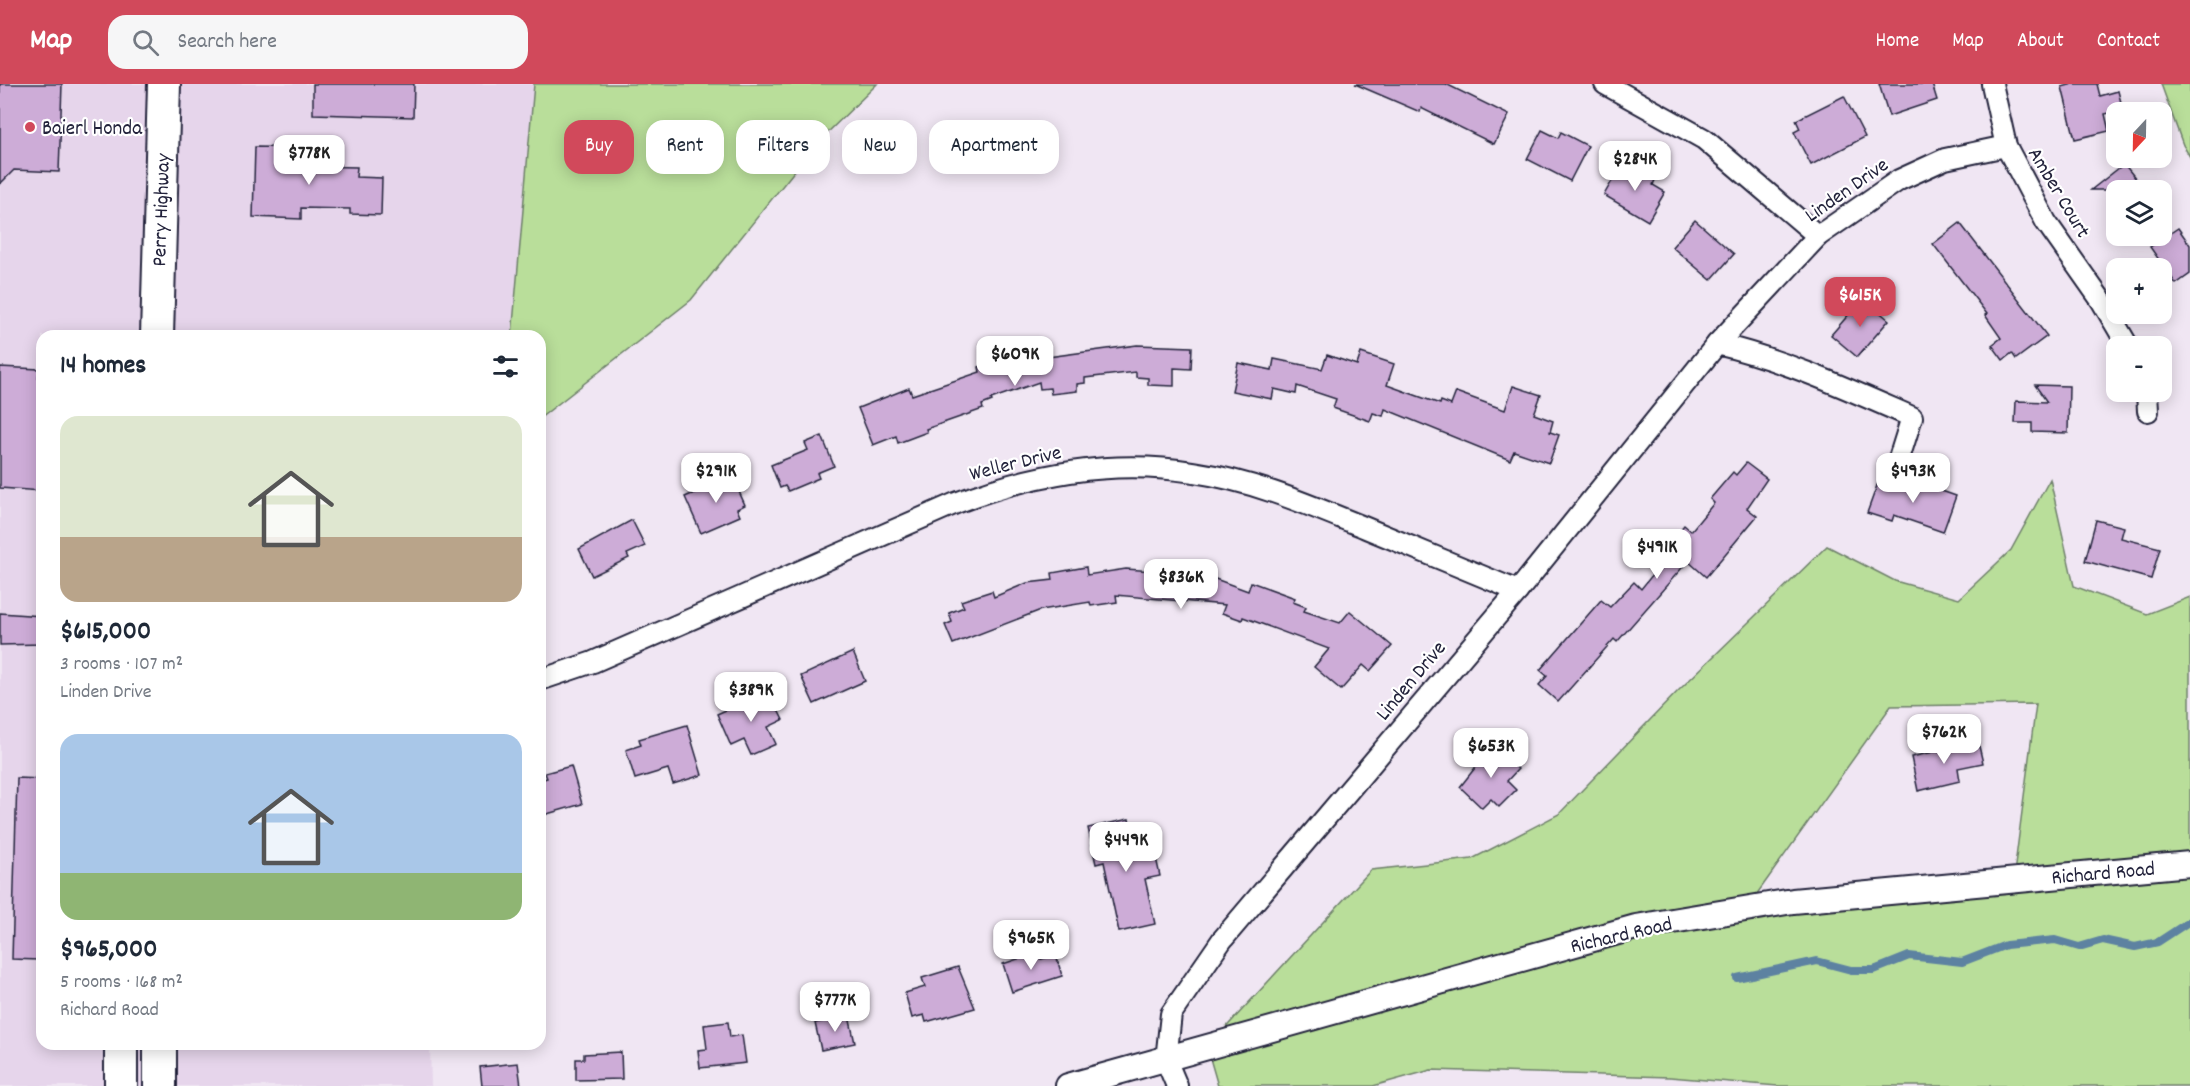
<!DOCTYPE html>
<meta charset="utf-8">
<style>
:root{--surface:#fff;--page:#f6f6f7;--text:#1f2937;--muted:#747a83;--accent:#d1495b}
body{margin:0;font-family:Dekko,sans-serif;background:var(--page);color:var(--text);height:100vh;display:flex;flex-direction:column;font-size:22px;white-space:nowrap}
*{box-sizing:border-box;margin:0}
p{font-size:20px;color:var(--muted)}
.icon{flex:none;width:33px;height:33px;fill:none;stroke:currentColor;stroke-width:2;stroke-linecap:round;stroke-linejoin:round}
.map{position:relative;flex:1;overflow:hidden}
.panel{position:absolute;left:36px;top:246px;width:510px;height:720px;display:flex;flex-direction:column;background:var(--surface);border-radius:18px;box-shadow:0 3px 15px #0003}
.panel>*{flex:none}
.banner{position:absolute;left:564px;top:36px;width:570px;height:54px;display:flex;gap:12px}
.needle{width:39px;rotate:202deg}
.buttons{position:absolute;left:2106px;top:18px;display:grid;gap:12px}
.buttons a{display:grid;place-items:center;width:66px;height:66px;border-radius:12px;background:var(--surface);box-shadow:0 3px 15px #0003;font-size:30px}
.price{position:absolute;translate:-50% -51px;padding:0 14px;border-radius:12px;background:#fff;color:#222;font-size:20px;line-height:39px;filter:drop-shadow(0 2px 3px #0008)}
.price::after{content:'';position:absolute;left:50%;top:36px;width:18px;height:14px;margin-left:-9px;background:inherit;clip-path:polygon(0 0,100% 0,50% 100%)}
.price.selected{background:var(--accent);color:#fff}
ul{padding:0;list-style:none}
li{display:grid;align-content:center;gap:12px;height:318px;padding:0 24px}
li span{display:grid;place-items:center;height:186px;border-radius:18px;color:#555}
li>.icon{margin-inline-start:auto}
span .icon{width:108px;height:108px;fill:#fffc;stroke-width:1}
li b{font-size:26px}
h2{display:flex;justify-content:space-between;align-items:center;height:72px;padding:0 24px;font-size:26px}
.chip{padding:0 21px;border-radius:18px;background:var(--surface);box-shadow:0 3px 15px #0003;font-size:21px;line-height:54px}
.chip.selected{background:var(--accent);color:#fff}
header{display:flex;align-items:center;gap:36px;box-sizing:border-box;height:84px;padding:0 30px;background:var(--accent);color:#fff}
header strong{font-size:28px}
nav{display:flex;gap:33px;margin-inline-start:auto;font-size:21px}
.search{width:420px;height:54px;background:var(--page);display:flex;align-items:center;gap:15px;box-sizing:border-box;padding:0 21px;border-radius:18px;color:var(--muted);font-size:22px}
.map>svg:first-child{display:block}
.built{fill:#e6d5eb}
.green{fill:#b9de9a;stroke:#6e806a;stroke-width:1.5;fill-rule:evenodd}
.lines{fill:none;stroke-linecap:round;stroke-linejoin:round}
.stream{stroke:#5d82a1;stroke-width:8}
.building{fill:#cdacd7;stroke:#22223b;stroke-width:1.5}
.minor-casing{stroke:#22223b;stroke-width:24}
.tertiary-casing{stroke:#22223b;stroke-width:28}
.trunk-casing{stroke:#22223b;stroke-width:36}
.minor{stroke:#fff;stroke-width:20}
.tertiary{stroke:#fff;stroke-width:24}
.trunk{stroke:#fff;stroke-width:32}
.poi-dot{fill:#d1495b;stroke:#fff;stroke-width:2}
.labels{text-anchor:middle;stroke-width:4.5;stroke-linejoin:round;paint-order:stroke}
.poi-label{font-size:21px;fill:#22223b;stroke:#fff;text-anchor:start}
.street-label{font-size:21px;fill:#22223b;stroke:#fff}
</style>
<header>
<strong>Map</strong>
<div class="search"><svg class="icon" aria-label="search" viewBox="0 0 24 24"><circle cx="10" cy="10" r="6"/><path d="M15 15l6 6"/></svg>Search here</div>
<nav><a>Home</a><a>Map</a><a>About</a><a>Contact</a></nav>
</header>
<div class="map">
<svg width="2190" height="1002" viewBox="0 0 2190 1002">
<rect width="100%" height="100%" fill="#f0e6f3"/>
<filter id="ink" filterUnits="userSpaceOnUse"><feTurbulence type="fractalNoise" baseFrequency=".0167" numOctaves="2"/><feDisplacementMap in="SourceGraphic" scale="12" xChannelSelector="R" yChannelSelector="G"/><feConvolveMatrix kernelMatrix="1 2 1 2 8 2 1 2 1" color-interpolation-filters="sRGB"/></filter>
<g filter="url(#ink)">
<path class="built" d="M 0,0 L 534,0 L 512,252 L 42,252 L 42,960 L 430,960 L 431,1002 L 0,1002 Z"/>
<g class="green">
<path d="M 534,0 L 877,0 L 816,60 L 691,216 L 540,334 L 540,252 L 512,252 Z"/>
<path d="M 2161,0 L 2190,0 L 2190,73 L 2183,61 Z"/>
<path d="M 2050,395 L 2074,502 L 2147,530 L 2190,513 L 2190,1002 L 1778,1002 L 1670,993 L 1431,986 L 1373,1002 L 1218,1002 L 1207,964 L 1371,786 L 1472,775 L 1559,730 L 1678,607 L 1827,462 L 1895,497 L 1959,515 L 2011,466 ZM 2036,620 L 2013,797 L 1746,825 L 1891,622 Z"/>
</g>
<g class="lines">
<path class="stream" d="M 1737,894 L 1817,877 L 1851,886 L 1874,886 L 1909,872 L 1962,878 L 2006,861 L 2055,856 L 2079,863 L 2103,856 L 2135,863 L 2158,858 L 2190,837"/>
</g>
<g class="building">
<path d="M 0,0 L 62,0 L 59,88 L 14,86 L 0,100 Z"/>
<path d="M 313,0 L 414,0 L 413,33 L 313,30 Z"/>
<path d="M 1355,0 L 1446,0 L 1509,31 L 1494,60 L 1421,24 L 1420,28 Z"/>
<path d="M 1879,0 L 1932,0 L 1937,16 L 1889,32 Z"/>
<path d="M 2073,0 L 2097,0 L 2100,12 L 2118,7 L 2123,26 L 2105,30 L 2109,47 L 2075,55 L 2062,3 Z"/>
<path d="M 1844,12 L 1865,53 L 1811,81 L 1794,48 L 1800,45 L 1796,36 Z"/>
<path d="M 1542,46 L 1558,54 L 1561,48 L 1588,62 L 1570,97 L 1527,75 Z"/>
<path d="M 255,63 L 307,64 L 306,82 L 357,83 L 356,93 L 382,94 L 381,131 L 350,130 L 350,125 L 301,124 L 301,135 L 253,133 Z"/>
<path d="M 1623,78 L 1655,96 L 1653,101 L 1665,108 L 1648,137 L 1604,111 Z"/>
<path d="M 2124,80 L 2145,106 L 2091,106 Z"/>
<path d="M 1695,136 L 1734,170 L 1711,196 L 1672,163 Z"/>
<path d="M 1960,139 L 2047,252 L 2016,275 L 2012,269 L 2003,276 L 1992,261 L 2001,254 L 1985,231 L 1987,230 L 1933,160 Z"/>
<path d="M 2178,144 L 2190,161 L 2190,190 L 2176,200 L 2150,163 Z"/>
<path d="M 1863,214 L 1889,236 L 1857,273 L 1831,251 Z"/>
<path d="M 1137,261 L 1192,263 L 1191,285 L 1174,284 L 1174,302 L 1148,301 L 1148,294 L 1136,293 L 1136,288 L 1085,294 L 1085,299 L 1077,300 L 1077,307 L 1051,310 L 1050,304 L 1040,305 L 1039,298 L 991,315 L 992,317 L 982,321 L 983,325 L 926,345 L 927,348 L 898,359 L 896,352 L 873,361 L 858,324 L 909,304 L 912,311 L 980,288 L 979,283 L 1004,273 L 1007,283 L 1048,278 L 1048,273 Z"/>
<path d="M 1361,269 L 1394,280 L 1387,301 L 1440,320 L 1441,317 L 1451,321 L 1456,308 L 1505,326 L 1513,302 L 1541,311 L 1534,330 L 1553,337 L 1550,348 L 1559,351 L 1549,379 L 1514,367 L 1510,376 L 1385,325 L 1383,332 L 1373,329 L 1370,337 L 1333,324 L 1336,315 L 1297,302 L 1296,310 L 1274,305 L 1272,315 L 1232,307 L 1238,279 L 1272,286 L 1274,275 L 1322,285 L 1327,271 L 1357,281 Z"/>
<path d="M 0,283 L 39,285 L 38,296 L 42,297 L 42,407 L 0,404 Z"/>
<path d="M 2035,301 L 2069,302 L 2068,349 L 2032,348 L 2032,339 L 2015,339 L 2016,317 L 2047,318 Z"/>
<path d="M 822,352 L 834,382 L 817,389 L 819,394 L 788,407 L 785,402 L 780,404 L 771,381 L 808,366 L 805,359 Z"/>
<path d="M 1746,379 L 1767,395 L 1747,424 L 1757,432 L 1706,493 L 1688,477 L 1617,558 L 1614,555 L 1558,618 L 1539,601 L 1547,592 L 1540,586 L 1601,516 L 1610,523 L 1634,498 L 1641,505 L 1666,474 L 1660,470 L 1684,441 L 1691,447 L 1714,419 L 1710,415 L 1733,388 L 1736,391 Z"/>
<path d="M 732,392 L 745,421 L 737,425 L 740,432 L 701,449 L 685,413 Z"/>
<path d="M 1879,396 L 1902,404 L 1903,399 L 1914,403 L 1916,398 L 1956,412 L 1943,448 L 1894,431 L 1892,437 L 1867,429 Z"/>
<path d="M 632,436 L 645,462 L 627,470 L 629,474 L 592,492 L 579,465 Z"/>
<path d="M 2096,436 L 2124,443 L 2121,454 L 2160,464 L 2151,495 L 2085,477 Z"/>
<path d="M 1166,478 L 1190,480 L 1190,485 L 1211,487 L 1210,493 L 1248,507 L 1251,498 L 1295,514 L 1293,518 L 1306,523 L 1304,527 L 1340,539 L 1350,527 L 1392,562 L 1370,587 L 1363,581 L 1341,606 L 1314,583 L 1329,565 L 1243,533 L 1242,536 L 1222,529 L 1225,521 L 1116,511 L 1117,518 L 1091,522 L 1090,518 L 1041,526 L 953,560 L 945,541 L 952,538 L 949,529 L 964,523 L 961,517 L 992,507 L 994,513 L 1027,499 L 1053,496 L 1052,489 L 1086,483 L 1087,491 L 1126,485 L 1153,487 L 1154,483 L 1166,484 Z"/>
<path d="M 0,529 L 42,532 L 42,560 L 0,561 Z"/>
<path d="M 853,568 L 865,597 L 814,620 L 801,592 Z"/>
<path d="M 752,609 L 756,618 L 771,612 L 783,636 L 768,643 L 776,660 L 751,671 L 744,656 L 731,662 L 717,630 L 733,623 L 731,619 Z"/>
<path d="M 687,641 L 702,691 L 673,700 L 668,685 L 635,695 L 626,666 L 641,661 L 639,655 Z"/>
<path d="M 1978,658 L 1983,679 L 1958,684 L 1960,697 L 1918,707 L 1911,673 Z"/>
<path d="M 1493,661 L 1518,685 L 1507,697 L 1516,706 L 1499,723 L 1491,715 L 1482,724 L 1460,703 Z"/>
<path d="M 571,682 L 582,720 L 540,732 L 540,696 L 547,694 L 545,689 Z"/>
<path d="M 17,694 L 42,695 L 38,876 L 12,875 Z"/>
<path d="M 1129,735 L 1135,764 L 1153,760 L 1160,792 L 1145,795 L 1155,840 L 1119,848 L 1104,778 L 1096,780 L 1088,744 Z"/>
<path d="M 1038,868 L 1041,875 L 1056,871 L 1062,892 L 1012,908 L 1003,880 Z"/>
<path d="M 958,883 L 975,924 L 926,938 L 924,931 L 912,934 L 905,909 L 925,903 L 922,894 Z"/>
<path d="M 849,932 L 855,959 L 821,966 L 815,939 Z"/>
<path d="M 728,938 L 730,953 L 742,951 L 746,979 L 700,984 L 698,966 L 707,965 L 704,941 Z"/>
<path d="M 621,968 L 622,995 L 576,996 L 576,975 L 584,975 L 584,970 Z"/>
<path d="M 518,979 L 521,1002 L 482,1002 L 480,983 Z"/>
</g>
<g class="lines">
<defs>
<g id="minor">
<path d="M 1605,0 L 1704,55 L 1818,152"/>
<path d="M 1992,0 L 2006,62 L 2046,138 L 2101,216 L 2128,262"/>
<path d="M 1717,260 L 1818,152 L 1899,96 L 1945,75 L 2006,62"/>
<path d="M 2147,308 L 2148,327"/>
<path d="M 540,596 L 593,578 L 956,419 C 1031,390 1113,375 1193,388 C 1254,397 1309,421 1366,444 C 1417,465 1467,486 1518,507"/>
<path d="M 1177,1002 L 1166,976 L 1171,930 L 1222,856 L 1518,507 L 1717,260 C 1785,276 1848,305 1912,333 L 1897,381"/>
</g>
<path id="tertiary" d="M 1068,1002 L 1636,843 L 1793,817 L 2190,780"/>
<g id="trunk">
<path d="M 157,252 L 164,0"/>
<path d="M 121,1002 L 121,960"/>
<path d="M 160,1002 L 160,960"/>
</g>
</defs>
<use href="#minor" class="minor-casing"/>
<use href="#tertiary" class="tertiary-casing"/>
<use href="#trunk" class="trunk-casing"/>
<use href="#minor" class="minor"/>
<use href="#tertiary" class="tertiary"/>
<use href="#trunk" class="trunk"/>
</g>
</g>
<circle class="poi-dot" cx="30" cy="43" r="6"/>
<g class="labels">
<g class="poi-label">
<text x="42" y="50">Baierl Honda</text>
</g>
<g class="street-label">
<text transform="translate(1846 105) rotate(-35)" y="7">Linden Drive</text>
<text transform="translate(2060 108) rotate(59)" y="7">Amber Court</text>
<text transform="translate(160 126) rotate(-88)" y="7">Perry Highway</text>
<text transform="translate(1015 378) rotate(-14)" y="7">Weller Drive</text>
<text transform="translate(1410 596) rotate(-50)" y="7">Linden Drive</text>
<text transform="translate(2103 788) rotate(-5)" y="7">Richard Road</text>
<text transform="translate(1621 850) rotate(-13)" y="7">Richard Road</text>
</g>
</g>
</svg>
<div class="buttons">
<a><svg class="needle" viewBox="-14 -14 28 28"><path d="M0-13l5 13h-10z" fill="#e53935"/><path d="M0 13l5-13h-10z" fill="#747a83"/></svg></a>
<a><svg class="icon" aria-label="layers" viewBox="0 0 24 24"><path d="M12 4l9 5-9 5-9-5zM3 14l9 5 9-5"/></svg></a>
<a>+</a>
<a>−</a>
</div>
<b class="price" style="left:309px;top:102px">$778K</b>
<b class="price" style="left:1635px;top:108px">$284K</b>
<b class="price selected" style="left:1860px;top:244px">$615K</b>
<b class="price" style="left:1015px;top:303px">$609K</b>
<b class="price" style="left:716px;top:420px">$291K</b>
<b class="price" style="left:1913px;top:420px">$493K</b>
<b class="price" style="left:1657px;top:496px">$491K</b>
<b class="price" style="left:1181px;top:526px">$836K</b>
<b class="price" style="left:751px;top:639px">$389K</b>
<b class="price" style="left:1944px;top:681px">$762K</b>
<b class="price" style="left:1491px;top:695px">$653K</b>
<b class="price" style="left:1126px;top:789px">$449K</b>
<b class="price" style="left:1031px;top:887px">$965K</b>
<b class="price" style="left:835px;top:949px">$777K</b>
<div class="banner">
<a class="chip selected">Buy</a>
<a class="chip">Rent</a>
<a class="chip">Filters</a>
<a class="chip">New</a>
<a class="chip">Apartment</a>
</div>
<section class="panel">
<h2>14 homes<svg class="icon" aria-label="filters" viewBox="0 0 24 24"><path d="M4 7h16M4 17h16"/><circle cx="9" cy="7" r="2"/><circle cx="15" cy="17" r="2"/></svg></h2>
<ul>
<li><span style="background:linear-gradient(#dfe7d0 65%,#b9a48a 0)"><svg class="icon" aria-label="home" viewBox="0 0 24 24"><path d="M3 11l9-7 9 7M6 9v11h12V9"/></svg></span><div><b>$615,000</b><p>3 rooms · 107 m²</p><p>Linden Drive</p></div></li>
<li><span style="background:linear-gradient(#a9c7e8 75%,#8fb573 0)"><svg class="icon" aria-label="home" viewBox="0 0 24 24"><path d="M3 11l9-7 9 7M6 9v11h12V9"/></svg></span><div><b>$965,000</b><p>5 rooms · 168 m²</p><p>Richard Road</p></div></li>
</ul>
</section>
</div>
